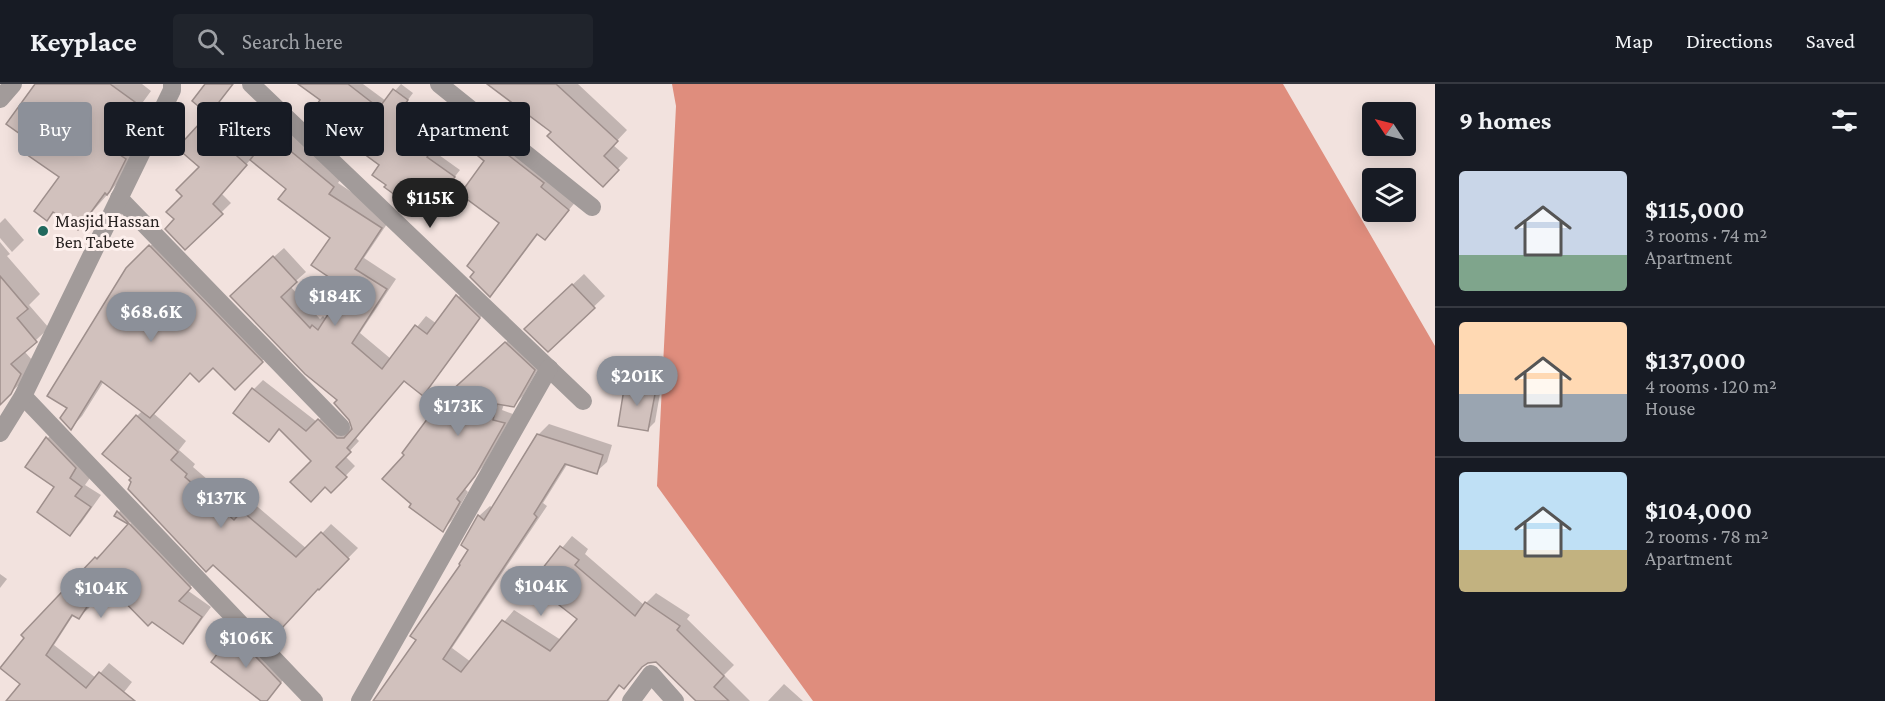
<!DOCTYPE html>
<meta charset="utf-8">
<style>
:root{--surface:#171b24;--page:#20242c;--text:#f1f3f6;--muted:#9ea1a6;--line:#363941;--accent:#8c9099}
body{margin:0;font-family:"Crimson Pro",serif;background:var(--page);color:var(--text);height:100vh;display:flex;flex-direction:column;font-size:22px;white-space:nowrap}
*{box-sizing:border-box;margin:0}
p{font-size:20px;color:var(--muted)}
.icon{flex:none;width:33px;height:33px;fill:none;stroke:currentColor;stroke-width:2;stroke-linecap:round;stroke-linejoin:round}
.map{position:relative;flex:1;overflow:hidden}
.drawer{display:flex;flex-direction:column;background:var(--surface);width:450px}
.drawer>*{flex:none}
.top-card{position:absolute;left:18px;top:18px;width:570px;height:54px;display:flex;gap:12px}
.needle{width:39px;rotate:305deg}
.buttons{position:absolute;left:1362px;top:18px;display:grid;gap:12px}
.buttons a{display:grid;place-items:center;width:54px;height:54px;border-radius:6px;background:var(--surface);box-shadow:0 3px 15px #0003;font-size:30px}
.price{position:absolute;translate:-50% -51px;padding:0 14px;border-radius:21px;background:var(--accent);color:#fff;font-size:20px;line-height:39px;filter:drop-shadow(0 2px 3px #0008)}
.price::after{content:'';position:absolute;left:50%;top:36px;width:18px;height:14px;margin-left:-9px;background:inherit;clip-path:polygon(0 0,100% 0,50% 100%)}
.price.selected{background:#222;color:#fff}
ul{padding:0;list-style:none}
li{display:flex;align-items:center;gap:18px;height:150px;padding:0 24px}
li+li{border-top:2px solid var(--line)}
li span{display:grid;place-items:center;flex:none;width:168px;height:120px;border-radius:6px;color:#555}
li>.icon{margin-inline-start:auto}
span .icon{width:72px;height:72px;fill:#fffc;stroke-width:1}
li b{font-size:26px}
h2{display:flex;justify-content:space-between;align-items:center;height:72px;padding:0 24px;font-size:26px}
.tag{padding:0 21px;border-radius:6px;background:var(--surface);box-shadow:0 3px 15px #0003;font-size:21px;line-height:54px}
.tag.selected{background:var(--accent);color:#fff}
header{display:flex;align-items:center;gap:36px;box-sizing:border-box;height:84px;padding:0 30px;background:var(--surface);border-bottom:2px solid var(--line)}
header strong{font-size:28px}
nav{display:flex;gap:33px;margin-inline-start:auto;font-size:21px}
.search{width:420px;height:54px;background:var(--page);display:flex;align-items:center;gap:15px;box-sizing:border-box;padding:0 21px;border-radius:6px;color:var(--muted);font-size:22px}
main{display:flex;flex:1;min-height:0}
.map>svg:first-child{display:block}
.forest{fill:#df8d7d}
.shadow{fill:#0003}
.building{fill:#d1c1bd;stroke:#9e8f8c;stroke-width:1.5}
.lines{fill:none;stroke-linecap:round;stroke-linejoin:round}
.street{stroke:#a29b9a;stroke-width:18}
.poi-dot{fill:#21695e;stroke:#fdf0ed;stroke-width:2}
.labels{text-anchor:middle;stroke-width:6;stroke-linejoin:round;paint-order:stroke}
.poi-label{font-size:18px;fill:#282221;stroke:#fdf0ed;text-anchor:start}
</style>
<header>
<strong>Keyplace</strong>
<div class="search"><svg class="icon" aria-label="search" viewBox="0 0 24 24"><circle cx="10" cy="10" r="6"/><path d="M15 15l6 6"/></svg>Search here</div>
<nav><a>Map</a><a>Directions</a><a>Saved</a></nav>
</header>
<main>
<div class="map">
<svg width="1435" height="617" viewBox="0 0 1435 617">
<rect width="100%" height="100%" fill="#f2e2de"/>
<path class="forest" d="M 672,0 L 1283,0 L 1435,262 L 1435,617 L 813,617 L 657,402 L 676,22 Z"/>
<g class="shadow">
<path d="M 37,0 L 142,0 L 151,7 L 121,48 L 139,61 L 121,95 L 78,144 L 54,127 L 47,135 L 61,93 L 36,60 Z"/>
<path d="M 300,0 L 363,0 L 386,17 L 401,0 L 413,9 L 407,17 L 446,47 L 467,22 L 578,115 L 545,154 L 539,149 L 500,201 L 490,211 L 501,139 L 486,76 L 448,46 L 432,66 L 460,86 L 431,123 L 412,110 L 405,117 L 388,100 L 381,81 L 339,41 L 322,16 Z"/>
<path d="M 500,0 L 578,0 L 627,46 L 613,61 L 628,74 L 603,101 L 554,48 Z"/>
<path d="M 210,31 L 255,71 L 281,41 L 343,92 L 338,99 L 391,134 L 364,174 L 396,195 L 360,249 L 391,275 L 426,232 L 437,240 L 467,203 L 488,223 L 432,300 L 423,310 L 405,296 L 356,354 L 359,357 L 345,372 L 355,382 L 331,407 L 313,377 L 280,344 L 269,356 L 254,305 L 263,296 L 317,338 L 329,327 L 343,342 L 353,344 L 354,340 L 339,316 L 241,202 L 284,164 L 306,188 L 290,202 L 320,235 L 323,232 L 326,235 L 347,204 L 332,154 L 288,104 L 251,75 L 221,109 L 231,119 L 185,164 L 176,135 L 184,112 L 201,83 L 201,40 Z"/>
<path d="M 5,134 L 24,156 L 12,168 L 0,154 L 0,139 Z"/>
<path d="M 161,151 L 273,266 L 235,304 L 214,282 L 190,288 L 153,329 L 186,357 L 179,366 L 195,380 L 193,383 L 244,427 L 252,418 L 307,465 L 331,440 L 358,464 L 319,504 L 213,479 L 133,397 L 137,332 L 143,326 L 104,297 L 82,332 L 71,344 L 69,324 L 128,185 Z"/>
<path d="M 0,158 L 10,170 L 7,172 L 40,210 L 29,221 L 49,244 L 24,267 L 33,277 L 24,296 L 0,319 Z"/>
<path d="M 584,190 L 605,212 L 548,266 L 537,234 Z"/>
<path d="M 515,250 L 543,276 L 523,312 L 513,322 L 504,320 L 502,326 L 513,330 L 484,381 L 465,405 L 468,408 L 452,436 L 443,446 L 406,370 L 440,319 Z"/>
<path d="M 634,293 L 662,298 L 655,338 L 648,345 L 627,300 Z"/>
<path d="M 549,340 L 612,361 L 607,378 L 596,388 L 568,379 L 543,419 L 547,422 L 452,564 L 471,578 L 514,526 L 561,556 L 579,535 L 533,499 L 572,452 L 588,465 L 585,470 L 644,521 L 656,509 L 690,531 L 687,535 L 734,581 L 724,591 L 750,617 L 698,617 L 656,577 L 645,579 L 624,603 L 621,600 L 609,616 L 610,617 L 375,617 L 418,556 L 462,480 L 470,465 L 479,432 L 490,422 L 493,424 L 538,351 Z"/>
<path d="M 58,343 L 92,391 L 85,401 L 101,411 L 81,439 L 70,450 L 56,403 L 27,383 L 48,354 Z"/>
<path d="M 127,418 L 199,494 L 187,506 L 211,523 L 192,549 L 183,558 L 106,497 L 89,524 L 79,533 L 74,530 L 54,561 L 96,594 L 109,579 L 132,598 L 117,617 L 8,617 L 22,600 L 27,553 L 23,551 L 96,474 L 106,465 L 107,466 L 131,439 L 116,432 Z"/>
<path d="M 0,490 L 7,495 L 0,504 Z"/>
<path d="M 245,539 L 291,587 L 265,617 L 213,578 Z"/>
<path d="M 784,600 L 803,617 L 768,617 Z"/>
</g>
<g class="building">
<path d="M 35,0 L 110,0 L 139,21 L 108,63 L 126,75 L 110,107 L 107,111 L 105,109 L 78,146 L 53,128 L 47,137 L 34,127 L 59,93 L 26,70 L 34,60 L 6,40 Z"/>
<path d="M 205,0 L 233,0 L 209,31 L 192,17 Z"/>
<path d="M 298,0 L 348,0 L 379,24 L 393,5 L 408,16 L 402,24 L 441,55 L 427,73 L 455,93 L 431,125 L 411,111 L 406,119 L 384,103 L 386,101 L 372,91 L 379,81 L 333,47 L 337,42 L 314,24 L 320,16 Z"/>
<path d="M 487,0 L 556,0 L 618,57 L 604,72 L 619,86 L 603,103 L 547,52 L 551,48 Z"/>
<path d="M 457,31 L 544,99 L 541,103 L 569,126 L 545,156 L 537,150 L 490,213 L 470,193 L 474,188 L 467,182 L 499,139 L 460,110 L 484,77 L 445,45 Z"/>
<path d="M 200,39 L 247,81 L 213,120 L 223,130 L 185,166 L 165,145 L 174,135 L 166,128 L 182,112 L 176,106 L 199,83 L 177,64 Z"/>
<path d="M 270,50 L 334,103 L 329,110 L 382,144 L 355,185 L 387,205 L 352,259 L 382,285 L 415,241 L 427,250 L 456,211 L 480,234 L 423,312 L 404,297 L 347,364 L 351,368 L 336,383 L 347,393 L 331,409 L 325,403 L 311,418 L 290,398 L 311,377 L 279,345 L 269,358 L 233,329 L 252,304 L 306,347 L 318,335 L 337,354 L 344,354 L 352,345 L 349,336 L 334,319 L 337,316 L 305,290 L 230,212 L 273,172 L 297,198 L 281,213 L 310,244 L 312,241 L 318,246 L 345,204 L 311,181 L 330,154 L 278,115 L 286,105 L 250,76 Z"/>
<path d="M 149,161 L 263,278 L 235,306 L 213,284 L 199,298 L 190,289 L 150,334 L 101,297 L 71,346 L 60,334 L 67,324 L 47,312 L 126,184 Z"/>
<path d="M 0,192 L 28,225 L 17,234 L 37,258 L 11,280 L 21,290 L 11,310 L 0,321 Z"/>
<path d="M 572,200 L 595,224 L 548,268 L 524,245 Z"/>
<path d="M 505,258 L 535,286 L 514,323 L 497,320 L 493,336 L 505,339 L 475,392 L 457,415 L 460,418 L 443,448 L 409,423 L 411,420 L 382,395 L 404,371 L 402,369 L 431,330 L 428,328 Z"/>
<path d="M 625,299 L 656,305 L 648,347 L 618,342 Z"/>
<path d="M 136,331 L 178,368 L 171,376 L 187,390 L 185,393 L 234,436 L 242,427 L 296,473 L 321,448 L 349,475 L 319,506 L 318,505 L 282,544 L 213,481 L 206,488 L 128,405 L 131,398 L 129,396 L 131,394 L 102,370 Z"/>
<path d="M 537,350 L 603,371 L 597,390 L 565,380 L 534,430 L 537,433 L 443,575 L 461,588 L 502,536 L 550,567 L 577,535 L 531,499 L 560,462 L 579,476 L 575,481 L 635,532 L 645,518 L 680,542 L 677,546 L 724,592 L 714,603 L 729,617 L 696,617 L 656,578 L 648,579 L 642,583 L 624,605 L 619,601 L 607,617 L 373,617 L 416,556 L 410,552 L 460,481 L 459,480 L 468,466 L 461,461 L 478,431 L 484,436 Z"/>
<path d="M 46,353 L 76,384 L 70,394 L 82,403 L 75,412 L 91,423 L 70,452 L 37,428 L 54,403 L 25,383 Z"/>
<path d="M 117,427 L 191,504 L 179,517 L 202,533 L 183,560 L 152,538 L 148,542 L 104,497 L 79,535 L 72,531 L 46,571 L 86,604 L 99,588 L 135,617 L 6,617 L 20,600 L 0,584 L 24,554 L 21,551 L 95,473 L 97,475 L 128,440 L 114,432 Z"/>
<path d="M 233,549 L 281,599 L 267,617 L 261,617 L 211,578 Z"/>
</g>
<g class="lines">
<g class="street">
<path d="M 251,0 L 583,317"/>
<path d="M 439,0 L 592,123"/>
<path d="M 0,15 L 13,0"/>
<path d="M 119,114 L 341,343"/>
<path d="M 23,312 L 314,617"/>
<path d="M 0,349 L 23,312 L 172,6 L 172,0"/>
<path d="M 360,617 L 549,284"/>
<path d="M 631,617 L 651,590 L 675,617"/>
</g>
</g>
<circle class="poi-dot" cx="43" cy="147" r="6"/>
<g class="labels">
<g class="poi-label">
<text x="55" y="143">Masjid Hassan<tspan x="55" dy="21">Ben Tabete</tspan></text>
</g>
</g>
</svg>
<div class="buttons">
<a><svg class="needle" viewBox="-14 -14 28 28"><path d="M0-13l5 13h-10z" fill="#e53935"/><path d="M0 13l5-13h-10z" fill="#9ea1a6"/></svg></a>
<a><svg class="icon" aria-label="layers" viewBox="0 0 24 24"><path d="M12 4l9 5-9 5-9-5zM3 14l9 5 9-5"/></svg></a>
</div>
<b class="price selected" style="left:430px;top:145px">$115K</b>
<b class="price" style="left:335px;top:243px">$184K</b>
<b class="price" style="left:151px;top:259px">$68.6K</b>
<b class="price" style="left:637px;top:323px">$201K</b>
<b class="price" style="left:458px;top:353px">$173K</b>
<b class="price" style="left:221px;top:445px">$137K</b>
<b class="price" style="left:541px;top:533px">$104K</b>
<b class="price" style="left:101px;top:535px">$104K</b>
<b class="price" style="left:246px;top:585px">$106K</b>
<div class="top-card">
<a class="tag selected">Buy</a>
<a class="tag">Rent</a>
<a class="tag">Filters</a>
<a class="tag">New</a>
<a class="tag">Apartment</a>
</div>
</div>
<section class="drawer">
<h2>9 homes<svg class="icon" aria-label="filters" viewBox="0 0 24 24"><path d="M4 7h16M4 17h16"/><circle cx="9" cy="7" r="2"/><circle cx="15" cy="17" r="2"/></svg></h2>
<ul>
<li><span style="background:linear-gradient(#c9d6e8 70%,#7fa58c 0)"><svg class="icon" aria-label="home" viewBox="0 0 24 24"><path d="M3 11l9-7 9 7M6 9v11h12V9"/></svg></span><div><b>$115,000</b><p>3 rooms · 74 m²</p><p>Apartment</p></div></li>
<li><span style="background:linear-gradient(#ffd9b3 60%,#9aa5b1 0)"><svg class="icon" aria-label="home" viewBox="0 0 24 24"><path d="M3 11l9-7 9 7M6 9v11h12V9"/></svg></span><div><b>$137,000</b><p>4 rooms · 120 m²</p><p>House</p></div></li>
<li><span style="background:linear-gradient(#bfe0f5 65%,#c2b280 0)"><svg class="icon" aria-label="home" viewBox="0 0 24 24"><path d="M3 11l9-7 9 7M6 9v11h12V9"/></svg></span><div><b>$104,000</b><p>2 rooms · 78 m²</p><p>Apartment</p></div></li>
</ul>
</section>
</main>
